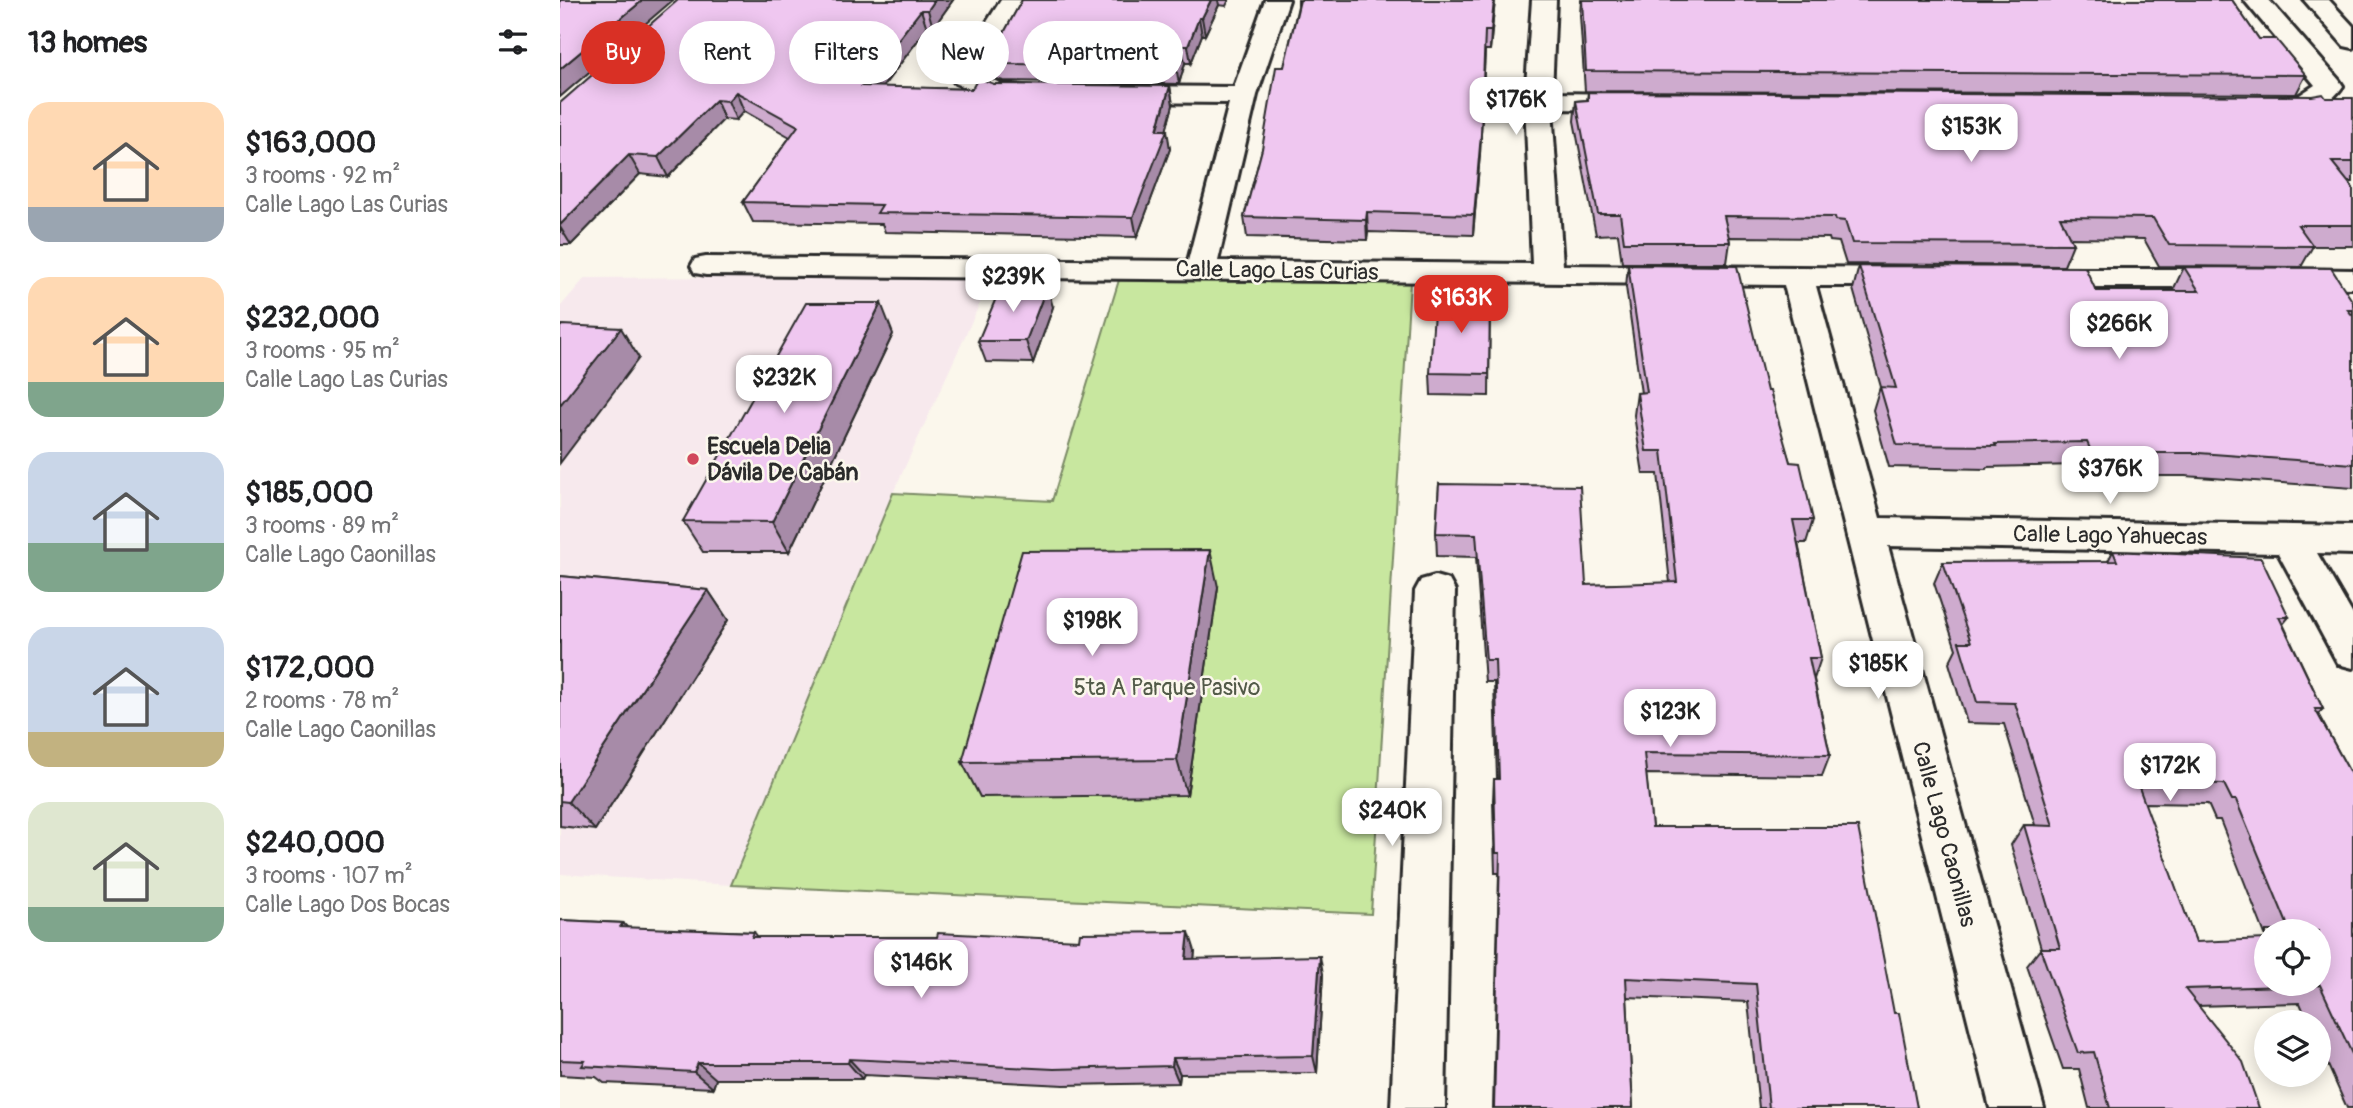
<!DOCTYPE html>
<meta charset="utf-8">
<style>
:root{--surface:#fff;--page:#f6f6f6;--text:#202124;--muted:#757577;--accent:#d93025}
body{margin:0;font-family:Pangolin,sans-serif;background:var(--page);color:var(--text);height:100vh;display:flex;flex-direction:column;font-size:26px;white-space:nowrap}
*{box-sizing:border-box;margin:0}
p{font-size:23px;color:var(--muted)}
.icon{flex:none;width:38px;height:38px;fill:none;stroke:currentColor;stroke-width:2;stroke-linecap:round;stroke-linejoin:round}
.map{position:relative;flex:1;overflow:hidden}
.details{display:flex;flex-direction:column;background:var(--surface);width:560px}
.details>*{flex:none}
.top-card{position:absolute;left:21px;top:21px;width:665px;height:63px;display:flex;gap:14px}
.buttons{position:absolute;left:1694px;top:919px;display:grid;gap:14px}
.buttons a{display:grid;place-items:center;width:77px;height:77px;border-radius:50%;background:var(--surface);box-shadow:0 4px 18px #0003;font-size:35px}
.price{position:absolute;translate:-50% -60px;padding:0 16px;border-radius:14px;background:#fff;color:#222;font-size:23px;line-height:46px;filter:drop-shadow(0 2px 4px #0008)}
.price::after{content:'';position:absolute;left:50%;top:42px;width:21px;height:16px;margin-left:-10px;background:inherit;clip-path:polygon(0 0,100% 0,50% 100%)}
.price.current{background:var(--accent);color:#fff}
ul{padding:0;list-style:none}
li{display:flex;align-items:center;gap:21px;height:175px;padding:0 28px}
li span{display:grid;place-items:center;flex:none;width:196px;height:140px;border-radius:21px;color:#555}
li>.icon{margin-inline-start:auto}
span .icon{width:84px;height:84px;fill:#fffc;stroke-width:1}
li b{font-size:30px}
h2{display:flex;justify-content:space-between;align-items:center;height:84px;padding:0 28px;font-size:30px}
.pill{padding:0 24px;border-radius:32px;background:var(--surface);box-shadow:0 4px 18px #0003;font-size:24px;line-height:63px}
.pill.current{background:var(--accent);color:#fff}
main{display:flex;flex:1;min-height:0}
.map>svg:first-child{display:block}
.built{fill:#f7e9ed}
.green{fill:#c8e79f;stroke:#7a8965;stroke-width:2}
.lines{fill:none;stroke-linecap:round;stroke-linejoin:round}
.street-casing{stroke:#2b2b2b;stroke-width:6}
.secondary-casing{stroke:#2b2b2b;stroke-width:6}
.street{fill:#fbf7ec;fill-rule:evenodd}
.secondary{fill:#fbf7ec;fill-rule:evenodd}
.wall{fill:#ceabce;stroke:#2b2b2b;stroke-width:2;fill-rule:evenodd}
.shaded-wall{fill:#a78ba8;stroke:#2b2b2b;stroke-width:2}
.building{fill:#efc7f0;stroke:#2b2b2b;stroke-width:2;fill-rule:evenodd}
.poi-dot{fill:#d1495b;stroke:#fbf7ec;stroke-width:2.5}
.labels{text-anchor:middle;stroke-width:5;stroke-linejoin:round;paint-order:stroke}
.street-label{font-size:23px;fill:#2b2b2b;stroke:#fbf7ec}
.poi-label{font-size:23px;font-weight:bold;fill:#2b2b2b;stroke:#fbf7ec;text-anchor:start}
.park-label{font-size:23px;fill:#525a48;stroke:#fbf7ec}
</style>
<main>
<section class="details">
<h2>13 homes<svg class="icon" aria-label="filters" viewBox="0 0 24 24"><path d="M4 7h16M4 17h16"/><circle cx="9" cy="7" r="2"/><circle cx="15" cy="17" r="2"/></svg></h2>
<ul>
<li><span style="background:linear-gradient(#ffd9b3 75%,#9aa5b1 0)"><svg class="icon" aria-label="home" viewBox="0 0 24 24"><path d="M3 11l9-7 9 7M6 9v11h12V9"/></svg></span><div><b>$163,000</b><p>3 rooms · 92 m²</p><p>Calle Lago Las Curias</p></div></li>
<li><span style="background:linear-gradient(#ffd9b3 75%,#7fa58c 0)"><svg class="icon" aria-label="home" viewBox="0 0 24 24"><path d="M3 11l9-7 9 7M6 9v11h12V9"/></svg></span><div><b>$232,000</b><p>3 rooms · 95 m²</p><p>Calle Lago Las Curias</p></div></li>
<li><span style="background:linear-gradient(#c9d6e8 65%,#7fa58c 0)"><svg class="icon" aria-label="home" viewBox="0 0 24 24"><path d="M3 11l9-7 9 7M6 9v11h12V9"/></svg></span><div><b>$185,000</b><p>3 rooms · 89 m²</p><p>Calle Lago Caonillas</p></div></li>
<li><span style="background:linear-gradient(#c9d6e8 75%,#c2b280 0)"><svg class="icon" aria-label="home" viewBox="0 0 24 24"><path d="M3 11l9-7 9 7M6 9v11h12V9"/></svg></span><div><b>$172,000</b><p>2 rooms · 78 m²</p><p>Calle Lago Caonillas</p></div></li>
<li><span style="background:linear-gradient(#dfe7d0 75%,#7fa58c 0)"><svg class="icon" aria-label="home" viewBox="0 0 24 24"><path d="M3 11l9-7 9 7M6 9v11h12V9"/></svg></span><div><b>$240,000</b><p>3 rooms · 107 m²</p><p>Calle Lago Dos Bocas</p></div></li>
</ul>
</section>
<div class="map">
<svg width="1793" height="1108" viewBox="0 0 1793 1108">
<rect width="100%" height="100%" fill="#fbf7ec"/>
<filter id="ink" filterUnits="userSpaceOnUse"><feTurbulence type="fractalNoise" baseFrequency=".0143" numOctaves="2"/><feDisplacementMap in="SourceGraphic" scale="14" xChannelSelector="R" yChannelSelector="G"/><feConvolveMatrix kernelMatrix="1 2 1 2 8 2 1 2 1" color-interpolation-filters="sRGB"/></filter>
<g filter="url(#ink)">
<path class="built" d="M 433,275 L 333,493 L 171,885 L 0,874 L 0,307 L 25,278 Z"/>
<path class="green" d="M 559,280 L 850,282 L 811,914 L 171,885 L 333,493 L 492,501 Z"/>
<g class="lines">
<defs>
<g id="street">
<path d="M 441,0 L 465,0 L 419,75 L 443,84 L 474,87 L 478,93 L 474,99 L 439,100 L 395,83 L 391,78 Z"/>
<path d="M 705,0 L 729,0 L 697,95 L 658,261 L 972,264 L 965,101 L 972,0 L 996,0 L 992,93 L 1068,94 L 1077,96 L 1081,102 L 1077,108 L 1068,110 L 992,109 L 1003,265 L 1348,268 L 1359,270 L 1364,277 L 1359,284 L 1348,286 L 1256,286 L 1320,518 L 1793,526 L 1793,554 L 1757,553 L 1793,615 L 1793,668 L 1778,664 L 1718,553 L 1328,546 L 1484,1108 L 1430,1108 L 1224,285 L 146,275 L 135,273 L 131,266 L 135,259 L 146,257 L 628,261 L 669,103 L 560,102 L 551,100 L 547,94 L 551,88 L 560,86 L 674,87 Z"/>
<path d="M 1684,0 L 1709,0 L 1779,80 L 1783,86 C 1764,114 1727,118 1697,111 L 1693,105 L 1697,99 L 1735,98 L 1755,85 Z"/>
<path d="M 1478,269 L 1670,269 L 1681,271 L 1686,278 L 1681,285 L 1670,287 L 1478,287 L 1467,285 L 1462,278 L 1467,271 Z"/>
<path d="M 1726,269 L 1793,270 L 1793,288 L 1726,287 L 1715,285 L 1710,278 L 1715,271 Z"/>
<path d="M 875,576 L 889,580 L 895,591 L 885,1108 L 831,1108 L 855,591 L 861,580 Z"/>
</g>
<path id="secondary" d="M 1744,0 L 1769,0 L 1793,26 L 1793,48 L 1784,46 Z"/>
</defs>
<use href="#street" class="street-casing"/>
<use href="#secondary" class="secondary-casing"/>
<use href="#street" class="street"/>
<use href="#secondary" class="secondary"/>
</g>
<g class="wall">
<path d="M 393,0 L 373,28 L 367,28 L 323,87 L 412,89 L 434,84 L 610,86 L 613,105 L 606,130 L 610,149 L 577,237 L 325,232 L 322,224 L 193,222 L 183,202 L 230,137 L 184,111 L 176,120 L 164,119 L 108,177 L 80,174 L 11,245 L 0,245 L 0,103 Z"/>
<path d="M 462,0 L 669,0 L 666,6 L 659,5 L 645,35 L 642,35 L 631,63 L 625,63 L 619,84 L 443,81 L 434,78 L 429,60 Z"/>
<path d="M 738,0 L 935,0 L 930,50 L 925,50 L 920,154 L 913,235 L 808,232 L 807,240 L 687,237 L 684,217 L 724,67 L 738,6 Z"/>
<path d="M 1021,0 L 1672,0 L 1699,39 L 1746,75 L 1736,94 L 1025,91 L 1020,15 Z"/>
<path d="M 1028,92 L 1793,99 L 1793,182 L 1788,182 L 1793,188 L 1793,246 L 1753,246 L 1741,267 L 1599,266 L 1584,239 L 1510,238 L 1513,244 L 1504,266 L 1286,264 L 1279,242 L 1270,241 L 1269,238 L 1169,237 L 1170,242 L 1167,263 L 1062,263 L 1058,234 L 1036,235 L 1014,121 L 1016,101 L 1027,100 Z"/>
<path d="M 1068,265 L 1207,391 L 1230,462 L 1253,520 L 1246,543 L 1238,543 L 1261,658 L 1254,679 L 1270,755 L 1262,776 L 1086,774 L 1092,827 L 1334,1013 L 1357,1108 L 1199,1108 L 1188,1002 L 1067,997 L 1073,1108 L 933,1108 L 939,873 L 935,873 L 933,800 L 934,779 L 937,779 L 934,682 L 925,682 L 916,557 L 877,556 L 876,533 L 879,484 L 1026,585 L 1110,583 L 1098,474 L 1083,474 L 1074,415 L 1077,393 L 1081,393 L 1066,287 Z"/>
<path d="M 1299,266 L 1536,291 L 1614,291 L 1613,290 L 1624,267 L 1793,302 L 1793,488 L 1625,476 L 1521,476 L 1516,465 L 1427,467 L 1426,469 L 1329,467 L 1313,410 L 1320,387 L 1321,387 L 1293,289 Z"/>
<path d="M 930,297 L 929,396 L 871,395 L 870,373 Z"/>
<path d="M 493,307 L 473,363 L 426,362 L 418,341 Z"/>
<path d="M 333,334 L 229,552 L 143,552 L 123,521 Z"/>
<path d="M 1553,551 L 1729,617 L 1723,624 L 1763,709 L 1758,714 L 1793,778 L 1793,1108 L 1787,1108 L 1759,1045 L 1759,1022 L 1748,1022 L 1740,1003 L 1638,1006 L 1699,1108 L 1529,1108 L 1519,1069 L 1503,1069 L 1467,966 L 1481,948 L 1451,845 L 1464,825 L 1475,825 L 1444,724 L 1407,723 L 1389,663 L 1396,649 L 1374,583 L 1383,562 L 1548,561 ZM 1584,803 L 1648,804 L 1655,820 L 1660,820 L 1706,937 L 1706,931 L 1759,931 L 1706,984 L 1636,942 Z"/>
<path d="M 0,576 L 148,590 L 168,620 L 35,830 L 0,826 Z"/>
<path d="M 658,587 L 627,795 L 420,797 L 402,762 Z"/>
<path d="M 0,920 L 63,923 L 68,928 L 194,932 L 198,937 L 635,951 L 634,959 L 763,974 L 757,1073 L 620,1074 L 619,1083 L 504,1085 L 304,1075 L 302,1079 L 156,1079 L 153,1088 L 44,1083 L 36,1077 L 0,1075 Z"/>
</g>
<g class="shaded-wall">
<path d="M 83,0 L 113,0 L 0,97 L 0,69 Z"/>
<path d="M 375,0 L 393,0 L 373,28 L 368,10 Z"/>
<path d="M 651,0 L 658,0 L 659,5 L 645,35 L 642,18 Z"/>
<path d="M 934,0 L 935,0 L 930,50 L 931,31 Z"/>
<path d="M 361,10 L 367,28 L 309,105 L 302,86 Z"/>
<path d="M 639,18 L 642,35 L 631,63 L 628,46 Z"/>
<path d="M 622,46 L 625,63 L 619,84 L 616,66 Z"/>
<path d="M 925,50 L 920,154 L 913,235 L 914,215 Z"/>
<path d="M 610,86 L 613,105 L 605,135 L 607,130 L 610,149 L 577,237 L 573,217 Z"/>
<path d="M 176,92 L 184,111 L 176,120 L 168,101 Z"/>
<path d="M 156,100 L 164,119 L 108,177 L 98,157 Z"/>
<path d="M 69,155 L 80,174 L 11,245 L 0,227 L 0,225 Z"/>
<path d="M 807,212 L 808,232 L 807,240 L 806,220 Z"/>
<path d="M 487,286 L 493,307 L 473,363 L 466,341 Z"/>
<path d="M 321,303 L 333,334 L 229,552 L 212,522 Z"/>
<path d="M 61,328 L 79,358 L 0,463 L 0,405 Z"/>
<path d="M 650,550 L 658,587 L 627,795 L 617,760 Z"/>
<path d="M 148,590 L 168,620 L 35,830 L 8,802 Z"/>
<path d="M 629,932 L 635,951 L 632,977 L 626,959 Z"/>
<path d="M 760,956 L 763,974 L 757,1073 L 753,1056 Z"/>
<path d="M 613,1058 L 620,1074 L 619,1083 L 612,1066 Z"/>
<path d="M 289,1059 L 304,1075 L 302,1079 L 288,1063 Z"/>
<path d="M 138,1063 L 156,1079 L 153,1088 L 134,1072 Z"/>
</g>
<g class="building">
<path d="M 0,0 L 83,0 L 0,69 Z"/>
<path d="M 118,0 L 375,0 L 368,10 L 361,10 L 302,86 L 412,89 L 418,78 L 434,84 L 610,86 L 597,130 L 607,130 L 573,217 L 317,213 L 322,205 L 183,202 L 238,126 L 176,92 L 168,101 L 156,100 L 98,157 L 69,155 L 0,225 L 0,103 Z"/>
<path d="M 462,0 L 651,0 L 642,18 L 639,18 L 628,46 L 622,46 L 616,66 L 439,64 L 429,60 Z"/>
<path d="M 740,0 L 934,0 L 931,31 L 925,31 L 921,134 L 914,215 L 807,212 L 806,220 L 684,217 L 702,149 L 716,67 L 724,67 Z"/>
<path d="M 1022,0 L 1672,0 L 1699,39 L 1716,39 L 1746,75 L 1026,71 Z"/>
<path d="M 1028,92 L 1752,96 L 1763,94 L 1766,98 L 1793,98 L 1793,162 L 1772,162 L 1793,188 L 1793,225 L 1738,225 L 1753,246 L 1609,245 L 1593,218 L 1500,217 L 1513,244 L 1292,243 L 1285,221 L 1276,220 L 1275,217 L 1164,216 L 1170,242 L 1064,242 L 1060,214 L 1038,214 L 1016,101 L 1028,100 Z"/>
<path d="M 1068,265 L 1177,266 L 1207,391 L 1210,391 L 1230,462 L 1240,463 L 1253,520 L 1233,520 L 1261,658 L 1249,658 L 1270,755 L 1084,753 L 1092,827 L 1298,827 L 1334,1013 L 1339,1013 L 1357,1108 L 1209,1108 L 1196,984 L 1066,978 L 1073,1108 L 934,1108 L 940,853 L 936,853 L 934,779 L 939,779 L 935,660 L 926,660 L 916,534 L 876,533 L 879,484 L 1020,486 L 1026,585 L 1117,582 L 1102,451 L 1086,451 L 1077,393 L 1087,392 Z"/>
<path d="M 1299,266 L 1525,267 L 1536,291 L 1639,291 L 1624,267 L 1771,268 L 1793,302 L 1793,310 L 1788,310 L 1793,316 L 1793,464 L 1639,453 L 1532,453 L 1527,442 L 1435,444 L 1436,446 L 1337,445 L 1320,387 L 1336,388 Z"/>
<path d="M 441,286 L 487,286 L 466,341 L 418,341 Z"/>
<path d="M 875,296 L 930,297 L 929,374 L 870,373 Z"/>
<path d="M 246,303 L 321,303 L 212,522 L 123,521 Z"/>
<path d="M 2,325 L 61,328 L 0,405 L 0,327 Z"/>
<path d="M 650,550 L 617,760 L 402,762 L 462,551 Z"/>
<path d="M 1553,551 L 1701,558 L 1729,617 L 1719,617 L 1763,709 L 1755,709 L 1793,778 L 1793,1056 L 1760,985 L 1625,989 L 1683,1062 L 1699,1108 L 1550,1108 L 1534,1052 L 1518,1053 L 1480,948 L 1500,948 L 1464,825 L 1493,826 L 1455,703 L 1417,702 L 1399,642 L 1411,642 L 1383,562 L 1557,561 ZM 1577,782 L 1664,784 L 1672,800 L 1676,800 L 1730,931 L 1759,931 L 1759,984 L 1706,984 L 1706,939 L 1636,942 Z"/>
<path d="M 0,576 L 148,590 L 8,802 L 0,801 Z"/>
<path d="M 0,920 L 63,923 L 60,927 L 194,932 L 192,937 L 377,937 L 378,933 L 519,940 L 520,933 L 629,932 L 626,959 L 760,956 L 753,1056 L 613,1058 L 612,1066 L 494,1069 L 289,1059 L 288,1063 L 138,1063 L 134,1072 L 22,1066 L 25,1061 L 0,1060 Z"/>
</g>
</g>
<circle class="poi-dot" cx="133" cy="459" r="7"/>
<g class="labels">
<g class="street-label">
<text transform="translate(717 270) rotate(1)" y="8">Calle Lago Las Curias</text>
<text transform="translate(1550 535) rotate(1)" y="8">Calle Lago Yahuecas</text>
<text transform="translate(1385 834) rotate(75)" y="8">Calle Lago Caonillas</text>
</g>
<g class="poi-label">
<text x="147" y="454">Escuela Delia<tspan x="147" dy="26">Dávila De Cabán</tspan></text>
</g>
<g class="park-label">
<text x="607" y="695">5ta A Parque Pasivo</text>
</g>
</g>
</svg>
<div class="buttons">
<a><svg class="icon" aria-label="locate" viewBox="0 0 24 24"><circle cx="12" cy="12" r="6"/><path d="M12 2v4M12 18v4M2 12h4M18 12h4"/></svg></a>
<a><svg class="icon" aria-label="layers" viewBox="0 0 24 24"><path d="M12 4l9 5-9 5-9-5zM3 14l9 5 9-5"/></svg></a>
</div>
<b class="price" style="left:956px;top:137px">$176K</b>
<b class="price" style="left:1411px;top:164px">$153K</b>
<b class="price" style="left:453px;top:314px">$239K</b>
<b class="price current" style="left:901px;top:335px">$163K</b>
<b class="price" style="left:1559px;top:361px">$266K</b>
<b class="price" style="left:224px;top:415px">$232K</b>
<b class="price" style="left:1550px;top:506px">$376K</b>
<b class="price" style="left:532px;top:658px">$198K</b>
<b class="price" style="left:1318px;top:701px">$185K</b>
<b class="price" style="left:1110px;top:749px">$123K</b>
<b class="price" style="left:1610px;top:803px">$172K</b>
<b class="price" style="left:832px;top:848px">$240K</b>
<b class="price" style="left:361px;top:1000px">$146K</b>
<div class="top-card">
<a class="pill current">Buy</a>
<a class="pill">Rent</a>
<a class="pill">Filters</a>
<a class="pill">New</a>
<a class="pill">Apartment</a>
</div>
</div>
</main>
